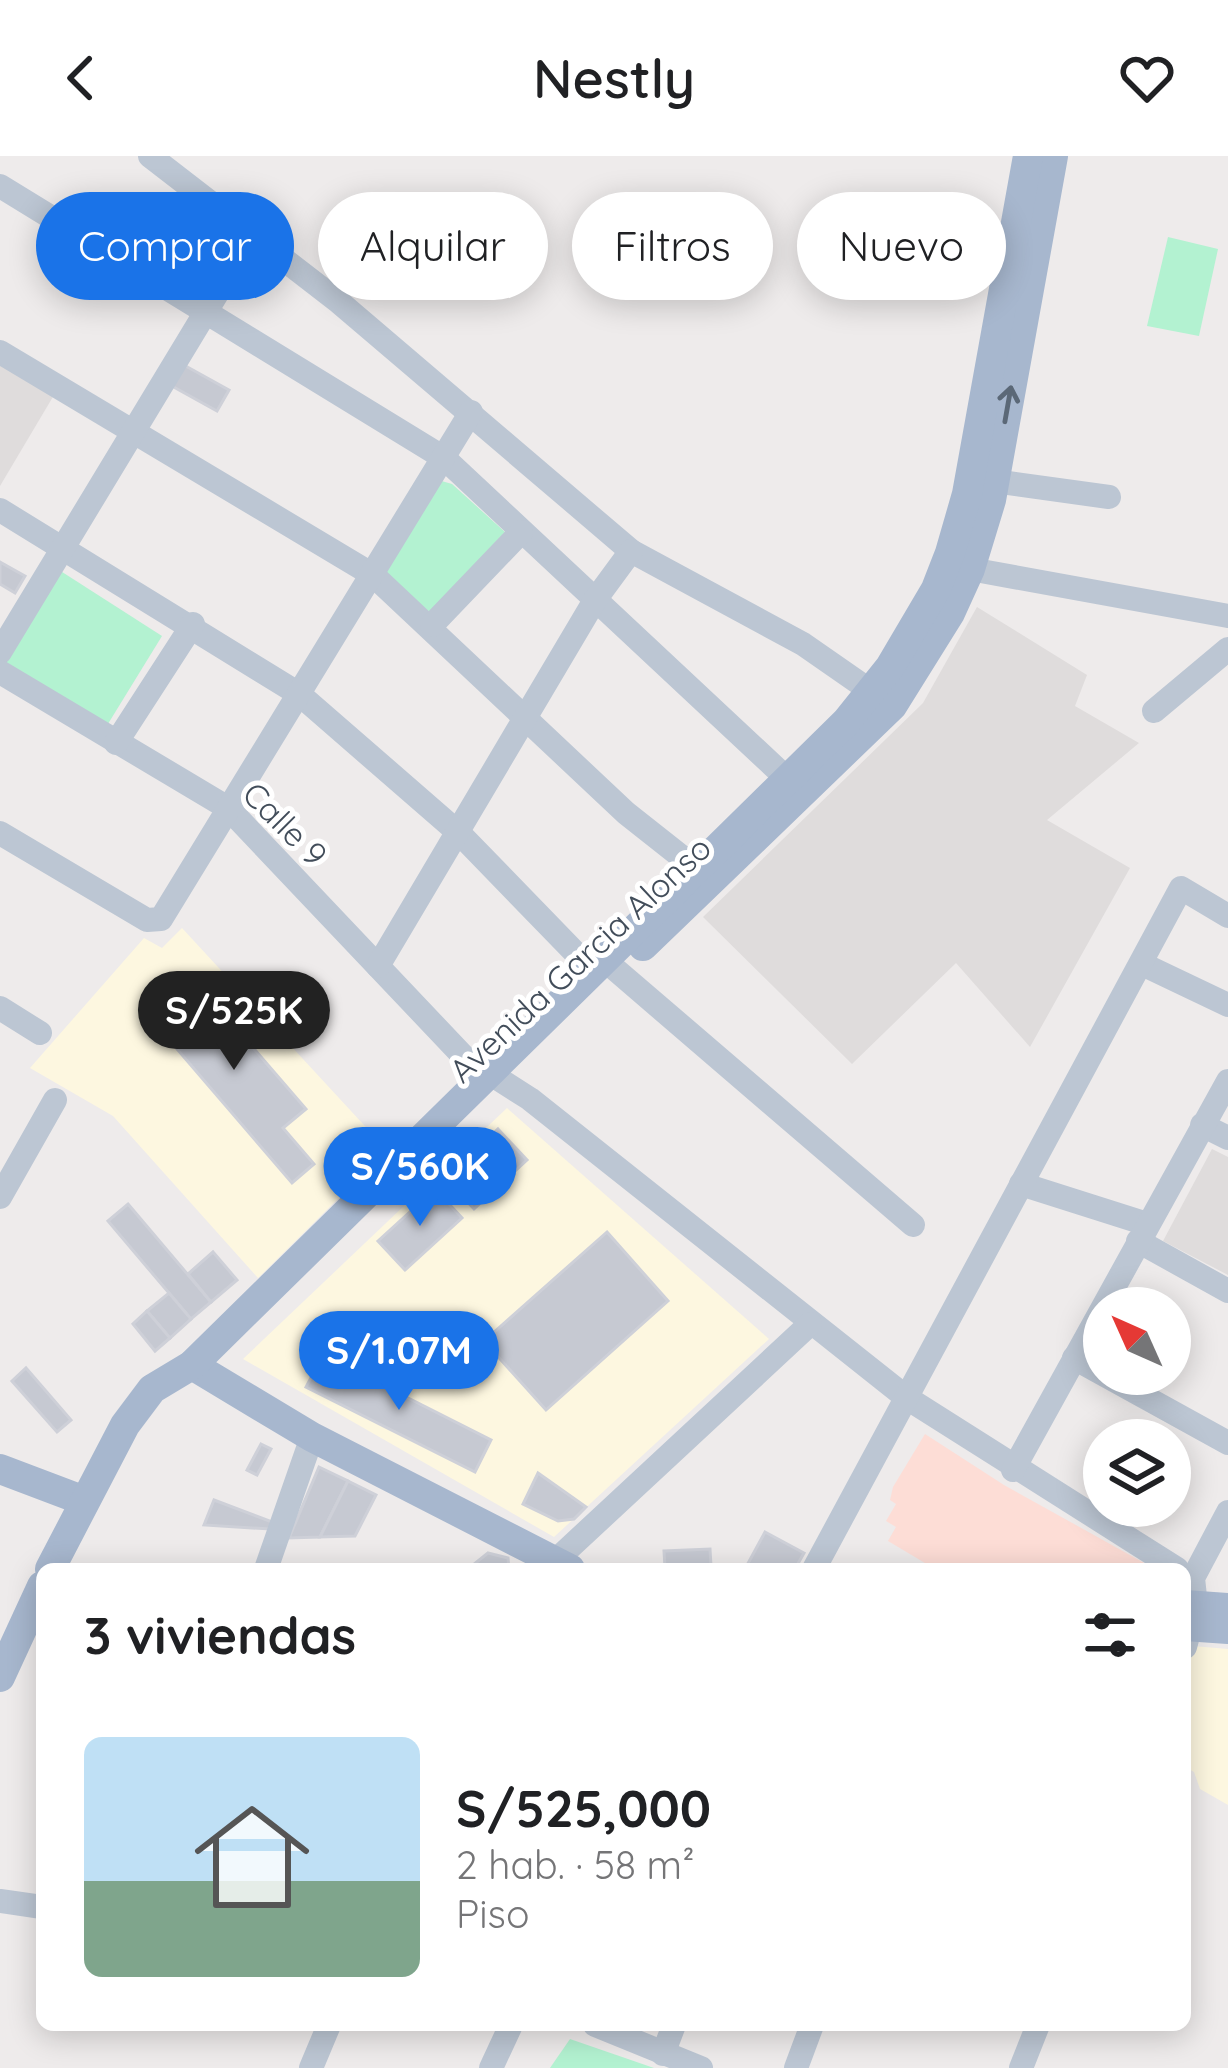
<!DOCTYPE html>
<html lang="es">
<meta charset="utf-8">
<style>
:root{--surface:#fff;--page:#f6f6f6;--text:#202124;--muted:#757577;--accent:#1a73e8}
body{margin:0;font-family:Quicksand,sans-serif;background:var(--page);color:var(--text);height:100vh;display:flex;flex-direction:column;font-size:45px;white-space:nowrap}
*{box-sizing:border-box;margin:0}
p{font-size:39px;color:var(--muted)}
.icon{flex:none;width:66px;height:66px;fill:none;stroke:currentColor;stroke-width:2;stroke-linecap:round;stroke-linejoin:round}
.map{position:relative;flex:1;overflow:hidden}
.panel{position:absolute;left:36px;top:1407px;width:1155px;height:468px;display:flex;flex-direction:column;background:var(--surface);border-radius:18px;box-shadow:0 6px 30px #0003}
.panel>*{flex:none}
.hud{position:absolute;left:36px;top:36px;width:1158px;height:108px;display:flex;gap:24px}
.needle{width:78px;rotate:315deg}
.tools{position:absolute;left:1083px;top:1131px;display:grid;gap:24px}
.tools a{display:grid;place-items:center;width:108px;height:108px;border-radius:50%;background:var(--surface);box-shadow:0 6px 30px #0003;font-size:60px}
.price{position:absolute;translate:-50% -102px;padding:0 27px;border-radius:42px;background:var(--accent);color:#fff;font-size:39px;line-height:78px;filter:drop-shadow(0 3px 6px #0008)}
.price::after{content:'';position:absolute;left:50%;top:72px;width:36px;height:27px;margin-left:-18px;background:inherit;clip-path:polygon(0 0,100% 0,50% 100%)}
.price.on{background:#222;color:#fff}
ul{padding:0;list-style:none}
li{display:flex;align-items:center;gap:36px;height:300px;padding:0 48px}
li span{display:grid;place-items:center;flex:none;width:336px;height:240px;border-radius:18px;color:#555}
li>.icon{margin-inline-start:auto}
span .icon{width:144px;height:144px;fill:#fffc;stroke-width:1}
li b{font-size:51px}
h2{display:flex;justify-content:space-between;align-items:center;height:144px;padding:0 48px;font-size:51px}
.chip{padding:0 42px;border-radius:54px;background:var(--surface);box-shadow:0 6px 30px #0003;font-size:42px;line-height:108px}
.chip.on{background:var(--accent);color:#fff}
header{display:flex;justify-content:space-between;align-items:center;height:156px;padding:0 48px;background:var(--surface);font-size:54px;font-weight:600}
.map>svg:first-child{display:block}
.commercial{fill:#fdf7e0}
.education{fill:#dfdcdc}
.medical{fill:#fdddd6}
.green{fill:#b3f2d1}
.building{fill:#c6c9d2;stroke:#ced0d8;stroke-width:3}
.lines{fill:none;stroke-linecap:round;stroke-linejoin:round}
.minor{stroke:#bcc6d3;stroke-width:24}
.major{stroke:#a7b7ce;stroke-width:30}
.oneway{stroke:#5b6877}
.labels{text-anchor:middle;stroke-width:10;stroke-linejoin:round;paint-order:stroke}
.street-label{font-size:33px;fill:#424d5a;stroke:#fff}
</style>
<header><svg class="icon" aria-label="back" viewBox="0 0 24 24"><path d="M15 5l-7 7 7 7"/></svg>Nestly<svg class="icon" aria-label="heart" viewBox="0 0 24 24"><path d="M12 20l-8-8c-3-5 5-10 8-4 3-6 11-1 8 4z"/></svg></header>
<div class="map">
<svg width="1228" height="1912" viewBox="0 0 1228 1912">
<rect width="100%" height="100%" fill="#eeebeb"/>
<g class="commercial">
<path d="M 182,772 L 387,994 L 258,1122 L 113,960 L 30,912 L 144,782 L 162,792 Z"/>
<path d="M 507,952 L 769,1183 L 554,1381 L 243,1203 Z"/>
<path d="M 1193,1490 L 1228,1493 L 1228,1649 L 1200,1633 L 1194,1616 L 1185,1611 L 1185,1511 Z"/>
</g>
<g class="education">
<path d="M 0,208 L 54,239 L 0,330 Z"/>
<path d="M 977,451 L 1087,519 L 1075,550 L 1139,587 L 1047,664 L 1130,712 L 1030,891 L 956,807 L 852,908 L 703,761 L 923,547 Z"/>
<path d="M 1212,993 L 1228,1001 L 1228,1119 L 1163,1085 Z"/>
</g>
<path class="medical" d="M 925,1278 L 1004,1329 L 1155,1413 L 935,1413 L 888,1385 L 896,1371 L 886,1365 L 896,1348 L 890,1344 L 893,1331 Z"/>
<g class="green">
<path d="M 1168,81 L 1218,93 L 1199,180 L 1147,170 Z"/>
<path d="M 438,324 L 452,328 L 505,376 L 430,456 L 381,419 Z"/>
<path d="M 59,414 L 162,480 L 103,576 L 0,512 Z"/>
<path d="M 570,1883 L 654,1912 L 550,1912 Z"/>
</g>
<g class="building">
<path d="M 182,208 L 229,234 L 217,255 L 170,229 Z"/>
<path d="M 0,406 L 25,420 L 15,437 L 0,428 Z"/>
<path d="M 191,820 L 306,953 L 283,972 L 314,1008 L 292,1027 L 147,858 Z"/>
<path d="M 498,973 L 527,1004 L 474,1053 L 446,1023 Z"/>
<path d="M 435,1033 L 462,1062 L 405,1114 L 378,1085 Z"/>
<path d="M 128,1048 L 211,1146 L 191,1163 L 108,1065 Z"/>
<path d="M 607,1076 L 668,1145 L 546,1254 L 484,1185 Z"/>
<path d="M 213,1096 L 237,1124 L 211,1146 L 188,1118 Z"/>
<path d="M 169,1137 L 191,1163 L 170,1182 L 147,1155 Z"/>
<path d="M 147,1155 L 170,1182 L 155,1195 L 133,1168 Z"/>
<path d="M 323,1199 L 491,1284 L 475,1316 L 306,1231 Z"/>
<path d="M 26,1212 L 71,1264 L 57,1276 L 12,1225 Z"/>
<path d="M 261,1288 L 271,1293 L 257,1319 L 247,1314 Z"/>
<path d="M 319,1311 L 348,1325 L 320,1381 L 289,1382 Z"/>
<path d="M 538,1317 L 586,1351 L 574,1363 L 558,1365 L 523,1348 Z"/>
<path d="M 348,1325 L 376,1339 L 355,1380 L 320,1381 Z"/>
<path d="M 214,1344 L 272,1366 L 270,1373 L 204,1369 Z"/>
<path d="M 765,1376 L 804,1397 L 796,1411 L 745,1413 Z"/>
<path d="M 710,1393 L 711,1410 L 665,1412 L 664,1395 Z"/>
<path d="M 488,1397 L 508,1402 L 509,1413 L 468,1413 Z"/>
</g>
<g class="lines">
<g class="minor">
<path d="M 150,0 L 339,146 L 631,395 L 803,488 L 885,545"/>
<path d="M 0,30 L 444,302 L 797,632"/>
<path d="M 0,196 L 373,419 L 626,657 L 707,721"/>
<path d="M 994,325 L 1109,341"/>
<path d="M 0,354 L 299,538 L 460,678 L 591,813"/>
<path d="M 970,413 L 1228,460"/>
<path d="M 432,469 L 521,376"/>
<path d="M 0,496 L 253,78"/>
<path d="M 0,516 L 228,652 L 464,901 L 530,943 L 907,1242 L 1177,1413"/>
<path d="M 1154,555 L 1228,493"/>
<path d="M 116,587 L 193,468"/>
<path d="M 0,677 L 147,764 L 161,763 L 471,256"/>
<path d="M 1142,808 L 1228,849"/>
<path d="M 378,810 L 595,444 L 631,395"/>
<path d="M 616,814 L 913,1069"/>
<path d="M 0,852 L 40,877"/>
<path d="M 1202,969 L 1228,982"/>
<path d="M 1021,1028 L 1147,1068"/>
<path d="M 0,1041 L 55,944"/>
<path d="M 1138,1085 L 1228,1135"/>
<path d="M 1074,1202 L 1228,1287"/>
<path d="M 1013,1314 L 1228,925"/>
<path d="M 554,1406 L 810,1168"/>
<path d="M 266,1413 L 312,1281"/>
<path d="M 814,1413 L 1181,732 L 1228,760"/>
<path d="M 1185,1491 L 1196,1450 L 1193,1422 L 1228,1356"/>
<path d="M 0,1745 L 42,1751"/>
<path d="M 595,1869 L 701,1912"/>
<path d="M 663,1898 L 674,1869"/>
<path d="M 311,1912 L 329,1869"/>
<path d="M 491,1912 L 511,1869"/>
<path d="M 796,1912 L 812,1869"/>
<path d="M 1021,1912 L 1038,1869"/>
</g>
<g class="major">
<path d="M 643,790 L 892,550 L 950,457 L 970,413 L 991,344 L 1053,0"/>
<path d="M 192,1209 L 312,1281 L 570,1413"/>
<path d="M 0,1313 L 82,1344"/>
<path d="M 50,1413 L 125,1269 L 152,1233 L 192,1209 L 846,566 L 890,511 L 936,433 L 950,397 L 967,338 L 1028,0"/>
<path d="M 1185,1449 L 1228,1452"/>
<path d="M 1185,1470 L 1228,1473"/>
<path d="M 0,1521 L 42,1430"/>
</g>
</g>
<defs><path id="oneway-shaft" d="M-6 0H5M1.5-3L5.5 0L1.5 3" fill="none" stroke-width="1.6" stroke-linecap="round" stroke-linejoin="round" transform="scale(3)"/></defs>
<use class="oneway" href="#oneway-shaft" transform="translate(1008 248) rotate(-80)"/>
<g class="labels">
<g class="street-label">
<text transform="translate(285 668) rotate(45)" y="12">Calle 9</text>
<text transform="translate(580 803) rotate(-43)" y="12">Avenida Garcia Alonso</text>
</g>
</g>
</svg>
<div class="tools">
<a><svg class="needle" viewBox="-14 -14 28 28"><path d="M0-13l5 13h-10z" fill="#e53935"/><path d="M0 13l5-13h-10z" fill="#757577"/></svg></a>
<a><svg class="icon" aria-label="layers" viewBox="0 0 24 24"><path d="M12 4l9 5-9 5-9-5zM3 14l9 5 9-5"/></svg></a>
</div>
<b class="price on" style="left:234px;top:917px">S/525K</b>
<b class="price" style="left:420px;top:1073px">S/560K</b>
<b class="price" style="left:399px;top:1257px">S/1.07M</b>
<div class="hud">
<a class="chip on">Comprar</a>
<a class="chip">Alquilar</a>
<a class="chip">Filtros</a>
<a class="chip">Nuevo</a>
</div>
<section class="panel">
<h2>3 viviendas<svg class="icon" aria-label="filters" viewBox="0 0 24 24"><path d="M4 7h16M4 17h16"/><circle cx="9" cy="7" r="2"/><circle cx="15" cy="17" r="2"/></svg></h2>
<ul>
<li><span style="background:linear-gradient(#bfe0f5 60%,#7fa58c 0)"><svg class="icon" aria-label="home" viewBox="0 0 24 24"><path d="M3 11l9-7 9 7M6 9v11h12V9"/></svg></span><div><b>S/525,000</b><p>2 hab. · 58 m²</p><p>Piso</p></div></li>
</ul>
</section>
</div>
